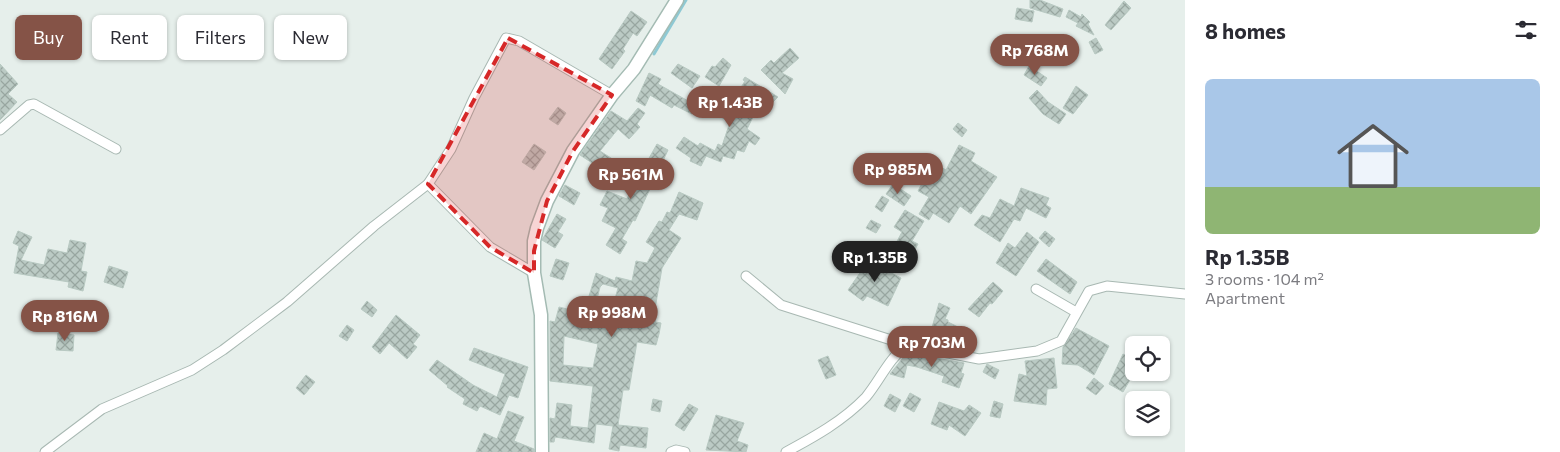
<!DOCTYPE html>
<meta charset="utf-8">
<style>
:root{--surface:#fff;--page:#f2f2f3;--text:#2b2b33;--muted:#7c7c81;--line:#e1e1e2;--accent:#855347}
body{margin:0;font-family:Commissioner,sans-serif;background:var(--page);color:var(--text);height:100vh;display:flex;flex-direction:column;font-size:19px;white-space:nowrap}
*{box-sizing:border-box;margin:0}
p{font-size:16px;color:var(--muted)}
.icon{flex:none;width:28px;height:28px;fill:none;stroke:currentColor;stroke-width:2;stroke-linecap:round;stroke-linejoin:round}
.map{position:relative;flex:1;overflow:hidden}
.panel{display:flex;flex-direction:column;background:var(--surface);width:375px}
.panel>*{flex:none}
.banner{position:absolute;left:15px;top:15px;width:475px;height:45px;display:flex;gap:10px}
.buttons{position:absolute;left:1125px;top:336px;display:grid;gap:10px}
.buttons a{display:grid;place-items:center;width:45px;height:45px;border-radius:8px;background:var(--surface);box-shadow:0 1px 4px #0004;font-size:25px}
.price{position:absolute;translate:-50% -42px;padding:0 11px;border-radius:18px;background:var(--accent);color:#fff;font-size:16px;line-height:32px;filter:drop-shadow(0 1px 2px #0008)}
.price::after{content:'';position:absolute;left:50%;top:30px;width:15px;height:11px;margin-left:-8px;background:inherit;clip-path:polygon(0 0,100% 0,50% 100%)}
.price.selected{background:#222;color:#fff}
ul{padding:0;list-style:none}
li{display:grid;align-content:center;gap:10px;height:265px;padding:0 20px}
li+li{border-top:1px solid var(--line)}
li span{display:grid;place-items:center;height:155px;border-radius:8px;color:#555}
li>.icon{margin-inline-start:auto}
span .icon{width:90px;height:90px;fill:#fffc;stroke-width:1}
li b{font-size:21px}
h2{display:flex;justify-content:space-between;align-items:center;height:60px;padding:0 20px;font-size:21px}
.tag{padding:0 18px;border-radius:8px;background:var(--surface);box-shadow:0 1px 4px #0004;font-size:18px;line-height:45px}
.tag.selected{background:var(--accent);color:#fff}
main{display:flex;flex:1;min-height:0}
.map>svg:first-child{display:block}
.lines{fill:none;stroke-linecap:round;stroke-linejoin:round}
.stream{stroke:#8ec9d4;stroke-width:3}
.building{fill:url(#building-cross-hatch);stroke:#b8c9c2;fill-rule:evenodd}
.street-casing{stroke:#a8b8b2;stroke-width:11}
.secondary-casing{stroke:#a4bbb3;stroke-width:15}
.street{stroke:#fff;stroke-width:9}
.secondary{stroke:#fff;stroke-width:12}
.marked{fill:#d62828;fill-opacity:0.2;stroke:#d62828;stroke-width:4;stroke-dasharray:10 6;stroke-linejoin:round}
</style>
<main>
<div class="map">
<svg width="1185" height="452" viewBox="0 0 1185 452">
<defs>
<pattern id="building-cross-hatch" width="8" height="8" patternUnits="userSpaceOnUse" patternTransform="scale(1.25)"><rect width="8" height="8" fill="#bbcac4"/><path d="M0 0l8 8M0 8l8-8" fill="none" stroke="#98a6a0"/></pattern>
</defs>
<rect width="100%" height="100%" fill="#e6efeb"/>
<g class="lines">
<path class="stream" d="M 654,54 L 686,0"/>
</g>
<g class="building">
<path d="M 1030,0 L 1040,0 L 1063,9 L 1060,17 L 1030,8 Z"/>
<path d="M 1124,1 L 1131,8 L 1111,30 L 1105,25 Z"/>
<path d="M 1017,8 L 1034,11 L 1032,22 L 1015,19 Z"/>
<path d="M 1069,10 L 1081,17 L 1082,14 L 1090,22 L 1088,24 L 1094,35 L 1076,26 L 1078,23 L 1066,17 Z"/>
<path d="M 631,11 L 647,22 L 637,36 L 633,33 L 623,49 L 625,51 L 612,69 L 599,59 Z"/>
<path d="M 1096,38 L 1103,50 L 1095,54 L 1089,42 Z"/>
<path d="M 790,48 L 799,58 L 782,73 L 793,79 L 785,94 L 761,70 L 771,60 L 774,63 Z"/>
<path d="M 1029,51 L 1036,56 L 1031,65 L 1023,60 Z"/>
<path d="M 723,58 L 731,65 L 719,86 L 705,77 L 712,66 L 715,67 Z"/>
<path d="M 0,64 L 18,84 L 8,94 L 17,102 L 0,120 Z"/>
<path d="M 678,64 L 700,76 L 692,88 L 671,73 Z"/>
<path d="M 1029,66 L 1047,78 L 1041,86 L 1024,75 Z"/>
<path d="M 649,73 L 661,79 L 658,84 L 697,106 L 692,114 L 674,105 L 672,108 L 650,95 L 645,106 L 636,101 Z"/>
<path d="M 745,77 L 778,97 L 770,105 L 752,88 L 739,110 L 753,117 L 747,129 L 760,138 L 755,145 L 749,141 L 744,152 L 737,150 L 734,159 L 723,156 L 721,162 L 706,156 L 701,166 L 690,161 L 691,158 L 676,148 L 684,137 L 698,146 L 700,143 L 715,151 L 718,144 L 722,146 L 730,122 L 712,112 L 718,102 L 728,108 L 745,81 L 743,80 Z"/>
<path d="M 1076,86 L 1088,95 L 1073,114 L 1063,108 Z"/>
<path d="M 1037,90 L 1048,102 L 1066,114 L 1059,124 L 1043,114 L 1029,98 Z"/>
<path d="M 558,107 L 566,113 L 558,125 L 549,119 Z"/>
<path d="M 638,108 L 645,113 L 637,124 L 640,127 L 629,139 L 618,129 L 600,151 L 614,160 L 606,172 L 580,155 L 611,111 L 627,121 Z"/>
<path d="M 958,123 L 967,130 L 962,137 L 953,129 Z"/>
<path d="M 534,144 L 546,152 L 534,170 L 522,162 Z"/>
<path d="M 657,144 L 668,150 L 635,221 L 633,220 L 622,239 L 627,242 L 620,254 L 606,245 L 616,228 L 602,221 L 608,208 L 600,205 L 607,191 L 627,199 L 645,159 L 648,160 Z"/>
<path d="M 959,145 L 975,153 L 971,161 L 997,177 L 971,214 L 960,206 L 949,223 L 933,213 L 929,220 L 919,214 L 929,197 L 918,191 L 928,172 L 919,167 L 924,158 L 946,170 Z"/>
<path d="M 893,184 L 911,196 L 904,206 L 886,194 Z"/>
<path d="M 565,185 L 580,193 L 574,205 L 559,196 Z"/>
<path d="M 1021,188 L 1049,198 L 1046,205 L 1051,208 L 1046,218 L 1026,208 L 1020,221 L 1014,219 L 1000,242 L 974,225 L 982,215 L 990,218 L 1000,199 L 1014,206 Z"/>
<path d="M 679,192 L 703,203 L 697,220 L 679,214 L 669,230 L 681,238 L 662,268 L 655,309 L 657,310 L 655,322 L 661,323 L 659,334 L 656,345 L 637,342 L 629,390 L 623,390 L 618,425 L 648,428 L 646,448 L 620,445 L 619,451 L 609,449 L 613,426 L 596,424 L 594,443 L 555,437 L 554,442 L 550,442 L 550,418 L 555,419 L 557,403 L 572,405 L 570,426 L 588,428 L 593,386 L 550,381 L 550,321 L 555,322 L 559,307 L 575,311 L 576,304 L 586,306 L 596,273 L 615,281 L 616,277 L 632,281 L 636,261 L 647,263 L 655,248 L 646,242 L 659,221 L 662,222 L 667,212 L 670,213 ZM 603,284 L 618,288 L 612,310 L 595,307 L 600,287 ZM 564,336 L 598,344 L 593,368 L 563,365 Z"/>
<path d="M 882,196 L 889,200 L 882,212 L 875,207 Z"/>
<path d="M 905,210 L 924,221 L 912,241 L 918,244 L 912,255 L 895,245 L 902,232 L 894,227 Z"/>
<path d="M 557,214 L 566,219 L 558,232 L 563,235 L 555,248 L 542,240 Z"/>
<path d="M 871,220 L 881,225 L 876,233 L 866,228 Z"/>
<path d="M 18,231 L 32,237 L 21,260 L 44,265 L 48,249 L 67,253 L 70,240 L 86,243 L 81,271 L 87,272 L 83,291 L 68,287 L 69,282 L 14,273 L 19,246 L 13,243 Z"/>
<path d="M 1045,231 L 1055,239 L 1049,247 L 1039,238 Z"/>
<path d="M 1027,232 L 1039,242 L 1016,276 L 996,263 L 1008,243 L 1015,248 Z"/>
<path d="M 863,258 L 901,278 L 888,306 L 867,296 L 863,301 L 848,290 L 862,270 L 858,268 Z"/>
<path d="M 556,259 L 569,263 L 563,280 L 550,276 Z"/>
<path d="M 1046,259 L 1077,282 L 1070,294 L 1037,271 Z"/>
<path d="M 109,266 L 128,272 L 123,288 L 104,282 Z"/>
<path d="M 993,282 L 1003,291 L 992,304 L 990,303 L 979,317 L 968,309 Z"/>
<path d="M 367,301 L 377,310 L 372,317 L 361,309 Z"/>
<path d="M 939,303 L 950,308 L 945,319 L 948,320 L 948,322 L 968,332 L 964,341 L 950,335 L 931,331 Z"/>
<path d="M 396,315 L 420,335 L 413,344 L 417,347 L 407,359 L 389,343 L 380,354 L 372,347 Z"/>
<path d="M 347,325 L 354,330 L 347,341 L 339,336 Z"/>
<path d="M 1076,328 L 1109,346 L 1094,375 L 1078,365 L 1062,364 L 1063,347 Z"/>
<path d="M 58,333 L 74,335 L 73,351 L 56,350 Z"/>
<path d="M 474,348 L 528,367 L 518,398 L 509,395 L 500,415 L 480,406 L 477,411 L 463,404 L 465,399 L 447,387 L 448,386 L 429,370 L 437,360 L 473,385 L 497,397 L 505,374 L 469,360 Z"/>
<path d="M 907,353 L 964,363 L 961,373 L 964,374 L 959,388 L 942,382 L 944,376 L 917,367 L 907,365 L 904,378 L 890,374 Z"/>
<path d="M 1123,354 L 1133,359 L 1124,374 L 1131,378 L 1123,392 L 1109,384 Z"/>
<path d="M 828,356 L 836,375 L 826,379 L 818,360 Z"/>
<path d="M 1054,358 L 1057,388 L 1047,389 L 1046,405 L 1014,401 L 1019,374 L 1027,376 L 1025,361 Z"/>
<path d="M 987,364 L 999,370 L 995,379 L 983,372 Z"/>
<path d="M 306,375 L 315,382 L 304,395 L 296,388 Z"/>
<path d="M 1094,378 L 1104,386 L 1096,395 L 1086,388 Z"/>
<path d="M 910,393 L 921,399 L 914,412 L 903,406 Z"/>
<path d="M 890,394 L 901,400 L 895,412 L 884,406 Z"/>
<path d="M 653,399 L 662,401 L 660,412 L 651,410 Z"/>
<path d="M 994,401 L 1003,404 L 1000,418 L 990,416 Z"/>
<path d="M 939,402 L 964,411 L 969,405 L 981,413 L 965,436 L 949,425 L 947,430 L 931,424 Z"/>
<path d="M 689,404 L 698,409 L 684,431 L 675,425 Z"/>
<path d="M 508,411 L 524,417 L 514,441 L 534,449 L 534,452 L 476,452 L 484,433 L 497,439 Z"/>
<path d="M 716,415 L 744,423 L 737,441 L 748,445 L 746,452 L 706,450 Z"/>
</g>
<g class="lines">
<defs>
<g id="street">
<path d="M 0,130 L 29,105 L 34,104 L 116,149"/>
<path d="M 428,184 L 490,247 L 534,273"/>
<path d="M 746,276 L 781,305 L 907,345"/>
<path d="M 1036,289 L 1076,312"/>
<path d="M 45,452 L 102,409 L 192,370 L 223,350 L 287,302 L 374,226 L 428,184 L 451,149 L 474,98 L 506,38 L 519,41 L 612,95"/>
<path d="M 671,452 L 676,450 L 685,452"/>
<path d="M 786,452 C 814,437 843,421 866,397 C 880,380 889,358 907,345 L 979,359 L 1037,351 L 1061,341 L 1089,291 L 1107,286 L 1185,294"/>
</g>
<path id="secondary" d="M 542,452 L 541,315 L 534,273 L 534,241 L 537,228 L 547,201 L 573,151 L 612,95 L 634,69 L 677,0"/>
</defs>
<use href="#street" class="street-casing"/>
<use href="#secondary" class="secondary-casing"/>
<use href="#street" class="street"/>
<use href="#secondary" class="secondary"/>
</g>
<path class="marked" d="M 508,38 L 612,95 L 573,151 L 547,201 L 534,251 L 534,273 L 490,247 L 428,184 Z"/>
</svg>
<div class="buttons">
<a><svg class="icon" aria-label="locate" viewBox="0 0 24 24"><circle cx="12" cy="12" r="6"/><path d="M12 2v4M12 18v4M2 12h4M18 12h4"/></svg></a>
<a><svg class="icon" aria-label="layers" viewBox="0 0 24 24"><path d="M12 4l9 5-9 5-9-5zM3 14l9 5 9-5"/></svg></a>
</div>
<b class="price" style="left:1035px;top:76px">Rp 768M</b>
<b class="price" style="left:730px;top:128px">Rp 1.43B</b>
<b class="price" style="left:898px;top:195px">Rp 985M</b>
<b class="price" style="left:631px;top:200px">Rp 561M</b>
<b class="price selected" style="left:875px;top:283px">Rp 1.35B</b>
<b class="price" style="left:612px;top:338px">Rp 998M</b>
<b class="price" style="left:65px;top:342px">Rp 816M</b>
<b class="price" style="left:932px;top:368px">Rp 703M</b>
<div class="banner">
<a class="tag selected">Buy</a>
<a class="tag">Rent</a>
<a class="tag">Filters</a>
<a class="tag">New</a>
</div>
</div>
<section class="panel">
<h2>8 homes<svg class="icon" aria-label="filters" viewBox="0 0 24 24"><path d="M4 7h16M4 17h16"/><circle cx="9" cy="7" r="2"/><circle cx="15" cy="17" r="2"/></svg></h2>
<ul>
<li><span style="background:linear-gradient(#a9c7e8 70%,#8fb573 0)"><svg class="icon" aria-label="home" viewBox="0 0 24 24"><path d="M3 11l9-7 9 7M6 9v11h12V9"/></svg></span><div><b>Rp 1.35B</b><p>3 rooms · 104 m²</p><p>Apartment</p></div></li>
</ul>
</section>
</main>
